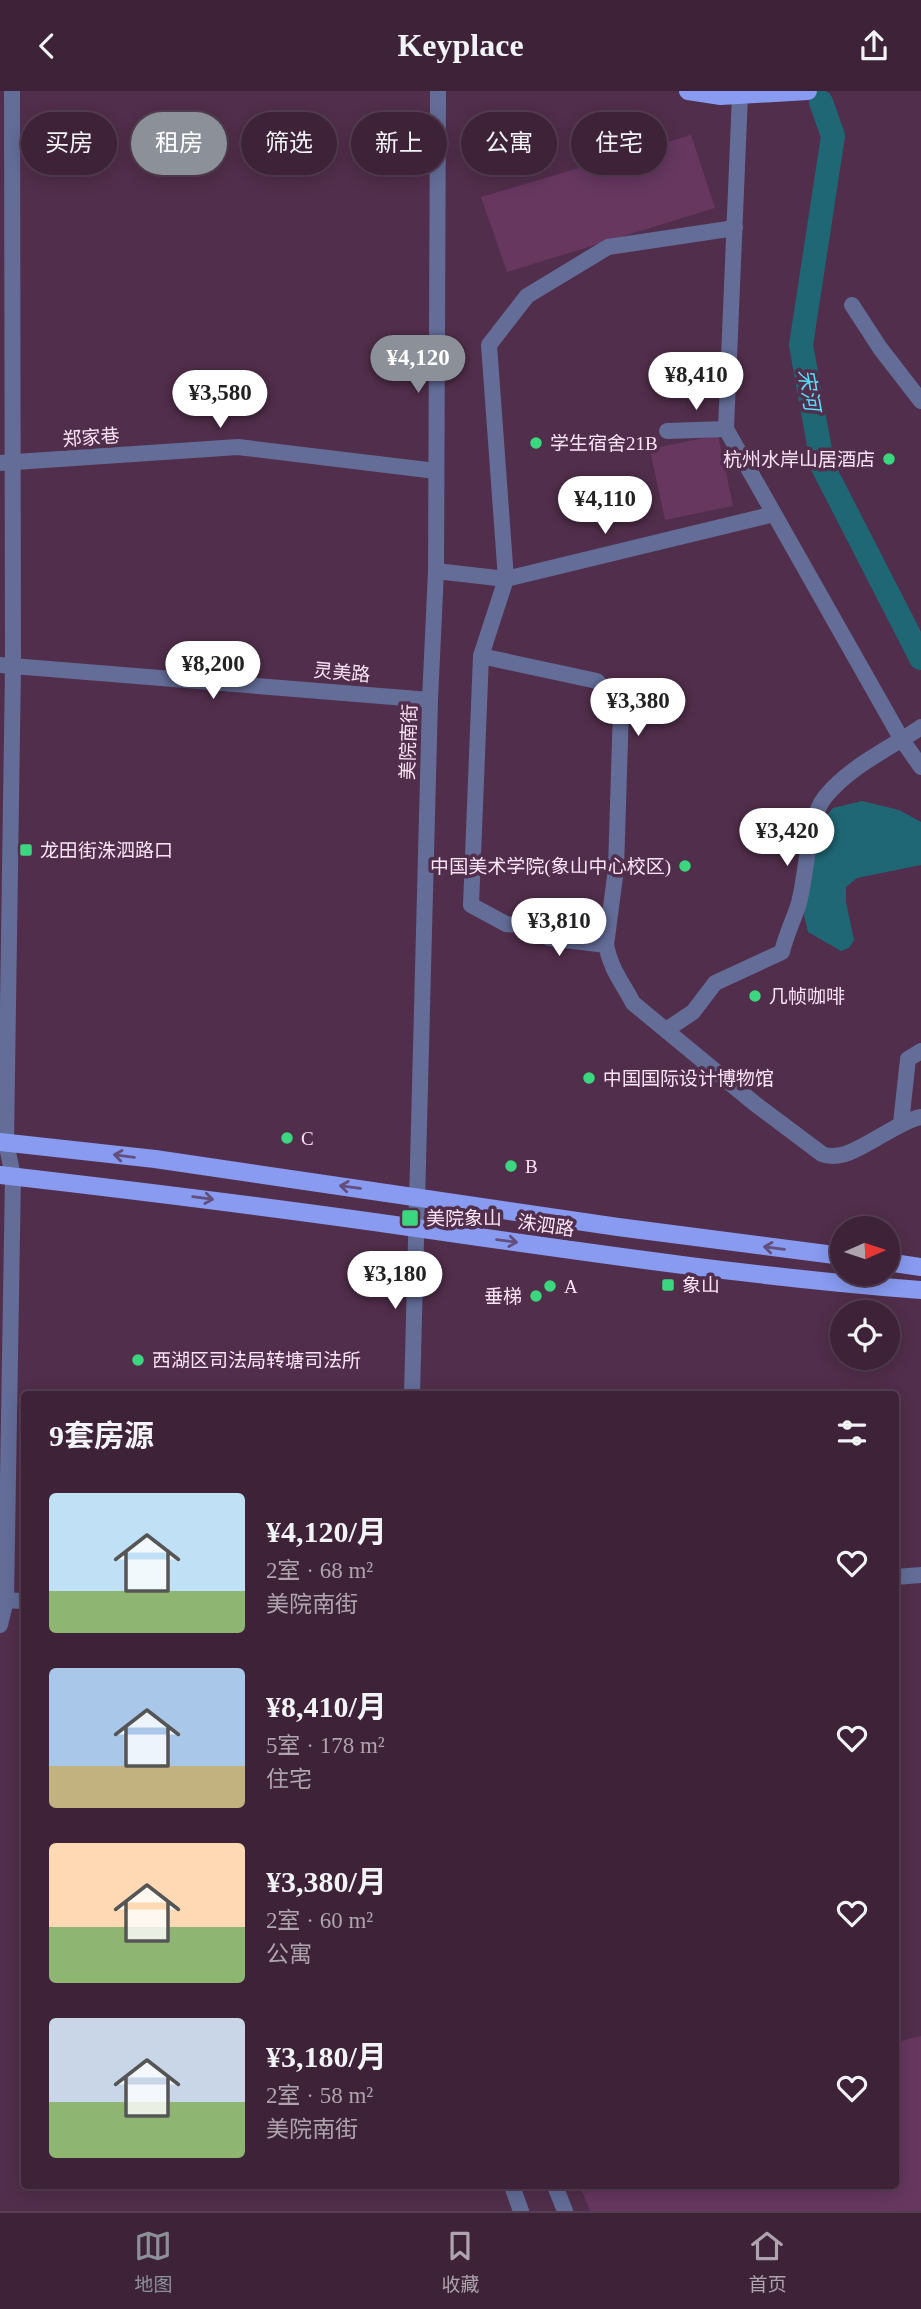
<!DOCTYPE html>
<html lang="zh">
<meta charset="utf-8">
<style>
:root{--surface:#3d2238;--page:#442a40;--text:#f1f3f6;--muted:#ada4ae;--line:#563f53;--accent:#8c9099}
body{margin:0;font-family:"Times New Roman","Noto Sans SC",serif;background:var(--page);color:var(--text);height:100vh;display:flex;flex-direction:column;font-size:26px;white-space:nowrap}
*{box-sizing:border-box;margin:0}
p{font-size:23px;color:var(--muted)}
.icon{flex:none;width:38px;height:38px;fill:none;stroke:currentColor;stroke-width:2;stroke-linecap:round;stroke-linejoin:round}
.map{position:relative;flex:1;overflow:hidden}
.side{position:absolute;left:21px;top:1300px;width:878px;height:798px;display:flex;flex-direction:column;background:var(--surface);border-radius:7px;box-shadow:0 4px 18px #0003,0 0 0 2px var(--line)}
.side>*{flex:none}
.guide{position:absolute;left:21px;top:21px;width:880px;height:63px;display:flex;gap:14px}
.needle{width:46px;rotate:87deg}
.fabs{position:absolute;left:830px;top:1125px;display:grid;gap:14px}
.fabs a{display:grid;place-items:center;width:70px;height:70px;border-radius:50%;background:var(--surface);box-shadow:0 4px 18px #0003,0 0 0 2px var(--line);font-size:35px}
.price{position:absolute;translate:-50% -60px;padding:0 16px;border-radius:24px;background:#fff;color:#222;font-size:23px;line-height:46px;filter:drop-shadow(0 2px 4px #0008)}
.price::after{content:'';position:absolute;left:50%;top:42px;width:21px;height:16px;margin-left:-10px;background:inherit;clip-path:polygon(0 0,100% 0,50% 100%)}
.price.selected{background:var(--accent);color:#fff}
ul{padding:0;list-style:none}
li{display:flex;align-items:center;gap:21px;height:175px;padding:0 28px}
li span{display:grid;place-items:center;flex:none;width:196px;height:140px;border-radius:7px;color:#555}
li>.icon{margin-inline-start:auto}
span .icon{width:84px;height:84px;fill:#fffc;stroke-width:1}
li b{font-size:30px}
h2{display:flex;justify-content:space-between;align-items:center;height:84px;padding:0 28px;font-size:30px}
.pill{padding:0 24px;border-radius:32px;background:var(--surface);box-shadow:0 4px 18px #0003,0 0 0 2px var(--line);font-size:24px;line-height:63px}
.pill.selected{background:var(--accent);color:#fff}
header{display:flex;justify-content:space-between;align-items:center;height:91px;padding:0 28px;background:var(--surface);font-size:32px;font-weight:600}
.tabs{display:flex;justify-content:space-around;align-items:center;height:98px;border-top:2px solid var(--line);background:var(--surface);font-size:19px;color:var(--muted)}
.tabs a{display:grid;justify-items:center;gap:4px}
.tabs .selected{color:var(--accent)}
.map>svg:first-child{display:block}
.green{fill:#673760}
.water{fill:#1f6775}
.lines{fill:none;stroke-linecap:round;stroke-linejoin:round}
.river{stroke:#1f6775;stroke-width:24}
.minor{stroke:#636d98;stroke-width:16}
.major{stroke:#889bf1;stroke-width:18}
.oneway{stroke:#624f7d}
.poi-dot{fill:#3bd77e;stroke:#512e4b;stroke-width:2.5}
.labels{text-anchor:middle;stroke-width:7;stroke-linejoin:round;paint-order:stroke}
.street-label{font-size:19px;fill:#fae4f5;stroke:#512e4b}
.poi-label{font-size:19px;fill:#fae4f5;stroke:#512e4b;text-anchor:start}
.water-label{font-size:21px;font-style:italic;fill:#59def9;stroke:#512e4b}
</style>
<header><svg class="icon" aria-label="back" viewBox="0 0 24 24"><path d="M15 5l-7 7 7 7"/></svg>Keyplace<svg class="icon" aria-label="share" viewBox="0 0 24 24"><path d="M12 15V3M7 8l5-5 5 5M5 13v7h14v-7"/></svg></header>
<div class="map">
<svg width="921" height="2120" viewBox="0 0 921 2120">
<rect width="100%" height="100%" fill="#512e4b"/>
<g class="green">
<path d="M 691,44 L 715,117 L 507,181 L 481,106 Z"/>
<path d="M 718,344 L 733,415 L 665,429 L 650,358 Z"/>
<path d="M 921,1945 L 921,2120 L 590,2120 L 580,2095 L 896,2095 L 896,1951 Z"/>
</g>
<path class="water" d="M 862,710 L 899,719 L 921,731 L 921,774 L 857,787 L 846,796 L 846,811 L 854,849 L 849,857 L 841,860 L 808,841 L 804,824 L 818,735 L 833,717 Z"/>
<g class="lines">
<path class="river" d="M 821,11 L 833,45 L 801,254 L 823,376 L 921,567"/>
<g class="minor">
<path d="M 740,4 L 726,338 L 902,649 L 921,676"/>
<path d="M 735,137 L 608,156 L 527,205 L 489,254 L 506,488 L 481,565 L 471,814 L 506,833 L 529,835 L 549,847 L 606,854 C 611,879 622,891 633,912 L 754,1012 L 822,1063 C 849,1075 892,1031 921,1026"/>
<path d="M 852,214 L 880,257 L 921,310"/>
<path d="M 667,340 L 726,338"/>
<path d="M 0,372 L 238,356 L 436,380"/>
<path d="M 436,480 L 506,488 L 774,423"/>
<path d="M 481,565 L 597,590 L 621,617 L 616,778 L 606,854"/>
<path d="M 0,574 L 430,609"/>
<path d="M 666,939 L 693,921 L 715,892 L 782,861 C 786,844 793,830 798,815 C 807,786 807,728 825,706 C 850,675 889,658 921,636"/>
<path d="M 901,1032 L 908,968 L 921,960"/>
<path d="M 412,1304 L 430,609 L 436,480 L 438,0"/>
<path d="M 896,1486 L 921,1484"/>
<path d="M 0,1509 L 24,1510"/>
<path d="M 0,1534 L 6,1509 L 13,1085 L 6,1051 L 13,576 L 12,0"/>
<path d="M 512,2095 L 521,2120"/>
<path d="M 555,2095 L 565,2120"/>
</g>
<g class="major">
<path d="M 688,0 L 721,5 L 808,0"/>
<path d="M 0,1051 L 155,1068 L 618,1136 L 842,1165"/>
<path d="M 0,1084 C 139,1100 277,1117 416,1137 C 584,1161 752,1186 921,1199"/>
<path d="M 887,1171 L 921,1176"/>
</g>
</g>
<defs><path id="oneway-shaft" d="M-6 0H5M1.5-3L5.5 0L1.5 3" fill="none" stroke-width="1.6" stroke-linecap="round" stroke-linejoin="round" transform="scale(1.75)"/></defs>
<g class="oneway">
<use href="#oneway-shaft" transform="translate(124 1065) rotate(-173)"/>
<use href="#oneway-shaft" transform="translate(350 1096) rotate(-172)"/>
<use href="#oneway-shaft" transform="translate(203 1107) rotate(8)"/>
<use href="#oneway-shaft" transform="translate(507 1150) rotate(8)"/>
<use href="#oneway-shaft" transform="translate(774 1157) rotate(-173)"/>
</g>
<g class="poi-dot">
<circle cx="536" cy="352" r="7"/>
<circle cx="889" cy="368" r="7"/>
<rect x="19" y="752" width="14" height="14" rx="3.5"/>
<circle cx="685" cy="775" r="7"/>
<circle cx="755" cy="905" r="7"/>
<circle cx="589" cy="987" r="7"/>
<circle cx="287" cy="1047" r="7"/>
<circle cx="511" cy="1075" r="7"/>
<rect x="401" y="1118" width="18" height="18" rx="3.5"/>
<rect x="661" y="1187" width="14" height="14" rx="3.5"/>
<circle cx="550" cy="1195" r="7"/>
<circle cx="536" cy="1205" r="7"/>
<circle cx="138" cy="1269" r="7"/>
</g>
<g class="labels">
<g class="street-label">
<text transform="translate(91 346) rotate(-4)" y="7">郑家巷</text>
<text transform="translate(342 581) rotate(5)" y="7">灵美路</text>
<text transform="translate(408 651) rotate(-88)" y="7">美院南街</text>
<text transform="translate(546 1134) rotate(8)" y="7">洙泗路</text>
</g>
<g class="poi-label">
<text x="550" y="359">学生宿舍21B</text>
<text x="875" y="375" text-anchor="end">杭州水岸山居酒店</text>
<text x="40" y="766">龙田街洙泗路口</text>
<text x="671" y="782" text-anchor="end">中国美术学院(象山中心校区)</text>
<text x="769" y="912">几帧咖啡</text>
<text x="603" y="994">中国国际设计博物馆</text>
<text x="301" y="1054">C</text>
<text x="525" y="1082">B</text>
<text x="426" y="1134">美院象山</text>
<text x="682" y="1201">象山</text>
<text x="564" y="1202">A</text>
<text x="522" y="1212" text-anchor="end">垂梯</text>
<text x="152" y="1276">西湖区司法局转塘司法所</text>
</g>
<g class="water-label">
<text transform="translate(809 299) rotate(80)" y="7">宋河</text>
</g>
</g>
</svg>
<div class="fabs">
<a><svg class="needle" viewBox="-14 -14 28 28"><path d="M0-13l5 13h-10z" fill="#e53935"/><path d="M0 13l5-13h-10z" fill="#ada4ae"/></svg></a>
<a><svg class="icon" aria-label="locate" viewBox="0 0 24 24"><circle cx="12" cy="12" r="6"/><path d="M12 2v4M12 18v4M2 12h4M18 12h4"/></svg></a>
</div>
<b class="price selected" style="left:418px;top:304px">¥4,120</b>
<b class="price" style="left:696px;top:321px">¥8,410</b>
<b class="price" style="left:220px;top:339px">¥3,580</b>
<b class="price" style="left:605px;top:445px">¥4,110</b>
<b class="price" style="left:213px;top:610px">¥8,200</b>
<b class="price" style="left:638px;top:647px">¥3,380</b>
<b class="price" style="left:787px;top:777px">¥3,420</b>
<b class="price" style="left:559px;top:867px">¥3,810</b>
<b class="price" style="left:395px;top:1220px">¥3,180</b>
<div class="guide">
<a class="pill">买房</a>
<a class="pill selected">租房</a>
<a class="pill">筛选</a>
<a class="pill">新上</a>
<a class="pill">公寓</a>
<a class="pill">住宅</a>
</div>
<section class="side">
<h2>9套房源<svg class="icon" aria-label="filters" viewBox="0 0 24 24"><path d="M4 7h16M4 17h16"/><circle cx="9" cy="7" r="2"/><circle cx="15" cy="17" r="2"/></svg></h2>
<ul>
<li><span style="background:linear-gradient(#bfe0f5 70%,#8fb573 0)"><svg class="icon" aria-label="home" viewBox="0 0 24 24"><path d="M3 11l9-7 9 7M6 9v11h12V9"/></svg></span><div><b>¥4,120/月</b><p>2室 · 68 m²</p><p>美院南街</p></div><svg class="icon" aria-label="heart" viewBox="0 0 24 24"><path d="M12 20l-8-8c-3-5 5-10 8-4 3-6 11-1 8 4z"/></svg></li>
<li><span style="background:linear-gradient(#a9c7e8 70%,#c2b280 0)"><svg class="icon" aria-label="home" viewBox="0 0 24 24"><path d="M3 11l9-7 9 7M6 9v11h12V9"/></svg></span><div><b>¥8,410/月</b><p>5室 · 178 m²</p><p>住宅</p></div><svg class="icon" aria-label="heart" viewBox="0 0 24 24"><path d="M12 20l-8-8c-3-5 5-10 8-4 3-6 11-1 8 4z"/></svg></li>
<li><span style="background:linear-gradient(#ffd9b3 60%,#8fb573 0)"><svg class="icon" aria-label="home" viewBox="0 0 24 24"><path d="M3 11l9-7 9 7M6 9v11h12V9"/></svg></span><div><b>¥3,380/月</b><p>2室 · 60 m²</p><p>公寓</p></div><svg class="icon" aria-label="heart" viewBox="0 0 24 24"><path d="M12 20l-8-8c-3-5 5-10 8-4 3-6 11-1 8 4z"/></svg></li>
<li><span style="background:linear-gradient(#c9d6e8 60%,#8fb573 0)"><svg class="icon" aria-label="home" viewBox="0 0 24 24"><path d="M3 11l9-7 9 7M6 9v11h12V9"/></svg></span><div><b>¥3,180/月</b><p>2室 · 58 m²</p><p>美院南街</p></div><svg class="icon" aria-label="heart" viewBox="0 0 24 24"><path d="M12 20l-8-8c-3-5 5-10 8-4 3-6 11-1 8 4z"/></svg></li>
</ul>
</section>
</div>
<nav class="tabs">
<a class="selected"><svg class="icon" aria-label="map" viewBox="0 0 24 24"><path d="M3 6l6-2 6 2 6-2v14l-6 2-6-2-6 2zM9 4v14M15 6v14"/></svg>地图</a>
<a><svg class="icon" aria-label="saved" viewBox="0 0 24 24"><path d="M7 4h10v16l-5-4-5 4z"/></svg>收藏</a>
<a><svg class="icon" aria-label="home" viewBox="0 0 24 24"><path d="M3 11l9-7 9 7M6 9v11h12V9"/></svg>首页</a>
</nav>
